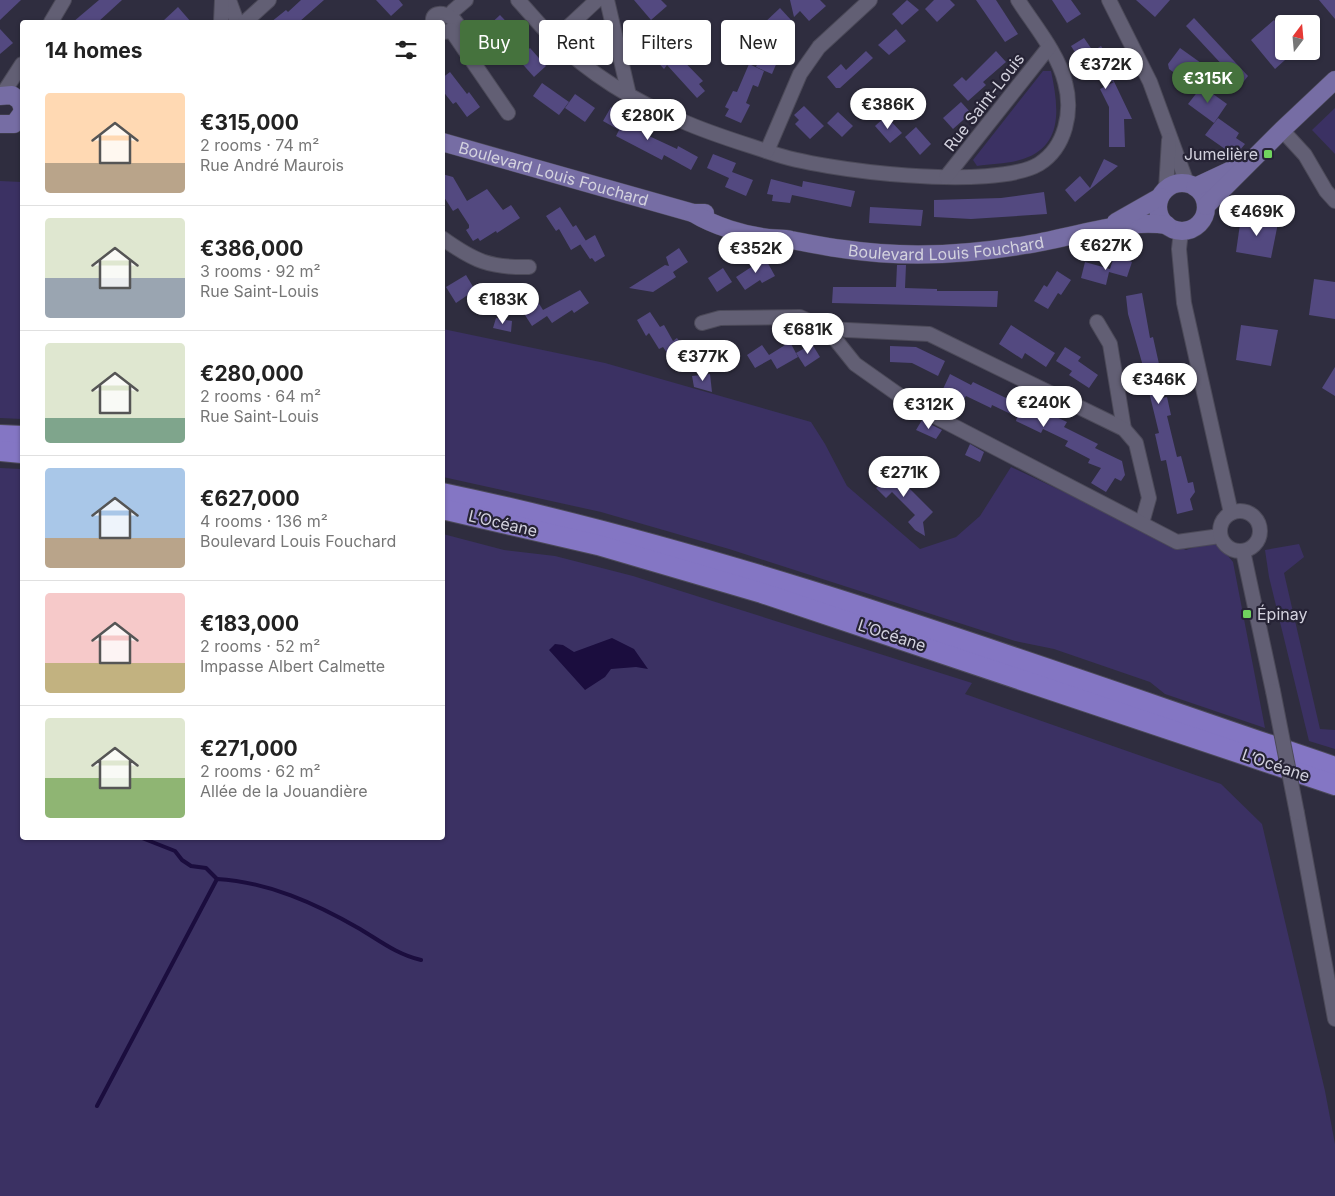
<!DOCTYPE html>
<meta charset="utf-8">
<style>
:root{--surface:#fff;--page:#f2f2f2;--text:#222;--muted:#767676;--line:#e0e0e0;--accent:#45723d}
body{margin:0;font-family:Inter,sans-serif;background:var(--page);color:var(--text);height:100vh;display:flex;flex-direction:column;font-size:19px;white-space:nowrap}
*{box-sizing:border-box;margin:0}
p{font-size:16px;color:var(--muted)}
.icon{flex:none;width:28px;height:28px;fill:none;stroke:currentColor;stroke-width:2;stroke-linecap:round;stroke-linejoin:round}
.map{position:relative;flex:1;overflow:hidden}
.details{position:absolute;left:20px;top:20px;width:425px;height:820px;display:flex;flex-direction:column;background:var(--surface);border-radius:5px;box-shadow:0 1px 4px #0004}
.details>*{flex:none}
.top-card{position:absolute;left:460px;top:20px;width:475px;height:45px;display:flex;gap:10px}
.needle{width:32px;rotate:16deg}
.fabs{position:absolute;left:1275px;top:15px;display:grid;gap:10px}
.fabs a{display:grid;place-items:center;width:45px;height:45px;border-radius:5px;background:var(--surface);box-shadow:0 1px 4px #0004;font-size:25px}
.price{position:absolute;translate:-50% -42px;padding:0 11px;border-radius:18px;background:#fff;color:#222;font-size:16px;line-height:32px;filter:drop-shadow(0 1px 2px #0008)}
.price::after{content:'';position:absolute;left:50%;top:30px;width:15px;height:11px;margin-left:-8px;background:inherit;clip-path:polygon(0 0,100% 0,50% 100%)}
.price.on{background:var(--accent);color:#fff}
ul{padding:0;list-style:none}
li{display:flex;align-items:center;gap:15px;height:125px;padding:0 25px}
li+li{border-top:1px solid var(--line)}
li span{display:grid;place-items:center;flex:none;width:140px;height:100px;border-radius:5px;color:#555}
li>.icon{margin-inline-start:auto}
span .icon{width:60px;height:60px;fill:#fffc;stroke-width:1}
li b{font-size:21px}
h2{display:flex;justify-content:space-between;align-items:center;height:60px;padding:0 25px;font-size:21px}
.pill{padding:0 18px;border-radius:5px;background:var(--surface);box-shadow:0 1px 4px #0004;font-size:18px;line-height:45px}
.pill.on{background:var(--accent);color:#fff}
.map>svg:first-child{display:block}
.green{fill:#3b3163}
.water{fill:#1b0d3e}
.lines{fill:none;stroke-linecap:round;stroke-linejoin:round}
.stream{stroke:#1b0d3e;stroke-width:4}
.building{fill:#534980}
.minor-casing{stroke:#4c4a59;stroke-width:16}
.major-casing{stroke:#4c4a59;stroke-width:19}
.highway-casing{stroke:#4c4a59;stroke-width:22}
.minor{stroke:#625f74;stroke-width:14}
.major{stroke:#766da4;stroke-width:18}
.highway{stroke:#8476c4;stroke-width:20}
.minor-bridge-casing{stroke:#4c4a59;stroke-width:16;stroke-linecap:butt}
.minor-bridge{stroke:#625f74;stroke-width:14}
.poi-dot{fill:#70d35e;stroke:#262335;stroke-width:2}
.labels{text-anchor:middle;stroke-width:4.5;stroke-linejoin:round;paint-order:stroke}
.street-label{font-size:16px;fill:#d3d2de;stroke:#262335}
.poi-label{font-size:16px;fill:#d3d2de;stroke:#262335;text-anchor:end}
</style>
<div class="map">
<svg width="1335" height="1196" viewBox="0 0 1335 1196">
<rect width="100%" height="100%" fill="#2f2d3f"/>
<g class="green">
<path d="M 1043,71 L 1051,71 C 1058,105 1065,145 1023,159 C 1009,164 991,164 977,166 L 973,160 Z"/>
<path d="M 1335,108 L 1335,154 L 1312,130 Z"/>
<path d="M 0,181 L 22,182 L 22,419 L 0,418 Z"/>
<path d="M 443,329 L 605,363 L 811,422 L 825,444 L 847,486 L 920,549 L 956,537 L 980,516 L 1011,467 L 1186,550 L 1215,540 L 1233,562 L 1265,728 L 1165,694 L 1150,682 L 1054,649 L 1015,641 L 729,549 L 601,512 L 443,477 Z"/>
<path d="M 0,468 L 22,469 L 22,838 L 442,838 L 443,534 L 504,550 L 555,556 L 633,576 L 972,683 L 965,694 L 1221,784 L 1262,824 L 1325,1091 L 1335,1144 L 1335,1196 L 0,1196 Z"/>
<path d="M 1299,544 L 1304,557 L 1284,573 L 1320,729 L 1335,730 L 1335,749 L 1309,741 L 1269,577 L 1265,550 Z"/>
</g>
<path class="water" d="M 612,638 L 634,649 L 648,669 L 636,667 L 611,669 L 605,677 L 585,690 L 549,650 L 555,644 L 563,645 L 574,652 Z"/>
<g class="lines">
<g class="stream">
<path d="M 142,838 L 175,851 L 182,860 L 191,866 L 206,868 L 217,879"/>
<path d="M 97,1106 L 217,879 C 268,882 315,903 360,929 C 380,941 398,955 421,960"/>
</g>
</g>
<g class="building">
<path d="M 0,0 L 21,0 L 0,20 Z"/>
<path d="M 99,0 L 122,0 L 98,22 L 73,22 Z"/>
<path d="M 301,0 L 324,0 L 299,22 L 271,22 L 286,10 L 288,12 Z"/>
<path d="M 376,0 L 399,0 L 403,5 L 391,16 Z"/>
<path d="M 634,0 L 661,0 L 667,6 L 651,20 Z"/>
<path d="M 790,0 L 820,0 L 826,6 L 809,21 L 800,11 L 794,17 Z"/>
<path d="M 907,0 L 919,10 L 902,25 L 892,14 Z"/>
<path d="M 934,0 L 950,0 L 955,5 L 937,22 L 925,9 Z"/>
<path d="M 976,0 L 996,0 L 1018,34 L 1005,42 Z"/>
<path d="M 1052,0 L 1071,0 L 1081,14 L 1067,23 Z"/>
<path d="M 1136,0 L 1170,0 L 1155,17 Z"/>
<path d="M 1319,0 L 1335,0 L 1335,19 Z"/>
<path d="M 178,7 L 191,22 L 162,22 Z"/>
<path d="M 780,8 L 791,20 L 773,37 L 762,25 Z"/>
<path d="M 500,15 L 517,33 L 501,46 L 485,29 Z"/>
<path d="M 1194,18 L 1248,76 L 1241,85 L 1186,26 Z"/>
<path d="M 1274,20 L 1284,32 L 1284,51 L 1295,51 L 1275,69 L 1251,40 Z"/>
<path d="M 0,29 L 13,43 L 0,54 Z"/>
<path d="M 896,29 L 906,41 L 889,55 L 878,45 Z"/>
<path d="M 1084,38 L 1093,51 L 1101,46 L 1114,65 L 1108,69 L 1132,119 L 1124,119 L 1125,147 L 1109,147 L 1109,107 L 1100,89 L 1114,82 L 1093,76 L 1081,59 L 1080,60 L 1071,46 Z"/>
<path d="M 666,43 L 703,81 L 699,84 L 705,91 L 697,98 L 667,65 L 664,69 L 652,56 Z"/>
<path d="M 530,48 L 546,66 L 534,77 L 518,59 Z"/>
<path d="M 764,48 L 780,55 L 772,74 L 756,67 Z"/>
<path d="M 1180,48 L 1208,68 L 1194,87 L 1169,69 L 1168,64 Z"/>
<path d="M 866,51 L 873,58 L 840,88 L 836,88 L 827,77 L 841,64 L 846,70 Z"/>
<path d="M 996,51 L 1006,62 L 983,82 L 986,85 L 968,101 L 953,85 L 962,77 L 966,81 Z"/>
<path d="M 749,64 L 764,71 L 758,87 L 753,85 L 746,103 L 750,105 L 741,123 L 725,116 L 729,109 L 725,107 L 733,91 L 737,92 Z"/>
<path d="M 450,72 L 467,94 L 469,92 L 480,107 L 467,117 L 456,102 L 453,104 L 442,90 L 442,78 Z"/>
<path d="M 542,83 L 569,102 L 559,115 L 533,96 Z"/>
<path d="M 1202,86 L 1227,104 L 1214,123 L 1188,104 Z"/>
<path d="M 575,94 L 595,108 L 585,122 L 565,108 Z"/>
<path d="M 961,102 L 971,113 L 953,129 L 943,118 Z"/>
<path d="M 804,106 L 824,126 L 810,139 L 795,124 L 799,120 L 794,115 Z"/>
<path d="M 611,107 L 627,117 L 624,122 L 649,136 L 677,149 L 678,146 L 698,157 L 691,170 L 664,155 L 662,160 L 616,136 L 619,130 L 603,121 Z"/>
<path d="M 838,112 L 853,126 L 842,137 L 827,123 Z"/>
<path d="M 886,116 L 902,133 L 890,143 L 875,126 Z"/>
<path d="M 1218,118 L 1239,133 L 1236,138 L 1245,144 L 1235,156 L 1205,135 Z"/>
<path d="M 916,127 L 931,144 L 920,155 L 905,137 Z"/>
<path d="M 713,154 L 736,163 L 732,172 L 753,180 L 746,196 L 725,187 L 729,178 L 707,168 Z"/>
<path d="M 1104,159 L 1118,166 L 1075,202 L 1065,190 L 1080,176 L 1090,188 Z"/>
<path d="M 442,174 L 453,177 L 467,201 L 487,189 L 503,210 L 511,205 L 520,218 L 497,233 L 496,231 L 480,241 L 478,238 L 473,241 L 466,230 L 469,228 L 469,225 L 458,208 L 453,211 L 442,194 Z"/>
<path d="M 771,179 L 802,187 L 803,181 L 855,191 L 851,207 L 792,195 L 790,203 L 772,201 L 773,195 L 767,194 Z"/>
<path d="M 1044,192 L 1047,214 L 971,219 L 934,217 L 934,200 L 1001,198 Z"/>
<path d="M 560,207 L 573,227 L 576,225 L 586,241 L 571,250 L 559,229 L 556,231 L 546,216 Z"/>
<path d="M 870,207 L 923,210 L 921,226 L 869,223 Z"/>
<path d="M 1241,217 L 1278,223 L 1271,258 L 1236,252 Z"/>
<path d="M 595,235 L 605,256 L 595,262 L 592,258 L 590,259 L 580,244 Z"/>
<path d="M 679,248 L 688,262 L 673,272 L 676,277 L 653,292 L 629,288 L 665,265 L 669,266 L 666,257 Z"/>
<path d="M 1114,256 L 1132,262 L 1127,277 L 1109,272 L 1106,285 L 1081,278 L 1085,262 L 1110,269 Z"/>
<path d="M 765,258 L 775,276 L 762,283 L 760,280 L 745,290 L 736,277 Z"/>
<path d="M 897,265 L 906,265 L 905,288 L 937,289 L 937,291 L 998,291 L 997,307 L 832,303 L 833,287 L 896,287 Z"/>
<path d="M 723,268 L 732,282 L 717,292 L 708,278 Z"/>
<path d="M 1057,271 L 1071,280 L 1061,295 L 1058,293 L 1048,309 L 1034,301 L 1044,285 L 1047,287 Z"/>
<path d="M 466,275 L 475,290 L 456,303 L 446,287 Z"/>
<path d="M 1314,279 L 1335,282 L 1335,319 L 1309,315 Z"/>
<path d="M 483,285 L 494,301 L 480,310 L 470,294 Z"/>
<path d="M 580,290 L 589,303 L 574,313 L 572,310 L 552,323 L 547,316 L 532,326 L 523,312 L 538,302 L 543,310 Z"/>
<path d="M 1142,293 L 1150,338 L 1153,337 L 1159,364 L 1154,365 L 1162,398 L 1167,397 L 1171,415 L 1167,416 L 1177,457 L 1181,456 L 1188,483 L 1193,482 L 1195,492 L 1190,499 L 1193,510 L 1177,514 L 1166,460 L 1161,461 L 1155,434 L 1159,433 L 1149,392 L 1144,393 L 1139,374 L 1145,373 L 1128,314 L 1126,296 Z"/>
<path d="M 650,312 L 660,327 L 664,325 L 673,341 L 677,338 L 687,354 L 673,362 L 663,347 L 659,349 L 649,333 L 646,336 L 637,320 Z"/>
<path d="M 496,318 L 512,321 L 511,332 L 493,328 Z"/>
<path d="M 1011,325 L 1055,353 L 1046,367 L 1025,353 L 1022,359 L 999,344 Z"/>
<path d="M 1241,325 L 1278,330 L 1271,366 L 1236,360 Z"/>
<path d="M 731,342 L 739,355 L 716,369 L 708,356 Z"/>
<path d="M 790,342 L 798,357 L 777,369 L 771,359 L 755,368 L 747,355 L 762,345 L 769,355 Z"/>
<path d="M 812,344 L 820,357 L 805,367 L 796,353 Z"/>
<path d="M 890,346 L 916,347 L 945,361 L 938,376 L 912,363 L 890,362 Z"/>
<path d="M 1065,347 L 1081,357 L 1078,361 L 1098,375 L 1089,388 L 1069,375 L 1072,371 L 1056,361 Z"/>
<path d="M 1335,367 L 1335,396 L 1322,388 Z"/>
<path d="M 710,374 L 712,392 L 694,387 L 692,376 Z"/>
<path d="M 950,374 L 971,385 L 973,382 L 1006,398 L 1008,395 L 1025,403 L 1023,407 L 1048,419 L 1050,414 L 1067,422 L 1064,427 L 1098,444 L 1095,448 L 1122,461 L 1125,475 L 1121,481 L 1115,478 L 1106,492 L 1091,483 L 1101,468 L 1088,463 L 1090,459 L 1065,446 L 1068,441 L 1043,429 L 1041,433 L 1016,421 L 1017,417 L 992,405 L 991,408 L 966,396 L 964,399 L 943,389 Z"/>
<path d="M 922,420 L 942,430 L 936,439 L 916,430 Z"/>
<path d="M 970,444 L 984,452 L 980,462 L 965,455 Z"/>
<path d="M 887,466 L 933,512 L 923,522 L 925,536 L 915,530 L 908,522 L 915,515 L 892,492 L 886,498 L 876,488 L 881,484 L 875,478 Z"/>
</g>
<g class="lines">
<defs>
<g id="minor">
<path d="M 229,0 L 237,22"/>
<path d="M 518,0 C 530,13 541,27 554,39 C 590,74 636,102 682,121 C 711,134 742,143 772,153 C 822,171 994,191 1039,164 C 1066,147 1073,111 1065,82 C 1058,53 1034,25 1018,0"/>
<path d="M 607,0 L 629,95"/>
<path d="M 1109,0 L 1150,82 L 1187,183"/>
<path d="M 453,11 L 466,0"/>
<path d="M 51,22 L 64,0"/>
<path d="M 221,22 L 222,0"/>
<path d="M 245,22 L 269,0"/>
<path d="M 433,22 C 430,0 481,29 443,32"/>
<path d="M 451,30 L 508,113"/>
<path d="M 554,40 L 597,0"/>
<path d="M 2,95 L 22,64"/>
<path d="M 1282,130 L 1305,155 L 1326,191 L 1335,201"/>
<path d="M 767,151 L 800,74 L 819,47 L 870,0"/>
<path d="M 946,177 L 1049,47"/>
<path d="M 1166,189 L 1169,140"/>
<path d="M 1181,231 L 1179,249 L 1184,303 L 1231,513"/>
<path d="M 442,238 C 474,261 490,268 529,267"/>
<path d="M 1097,322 L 1110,344 L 1124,429"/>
<path d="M 702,323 L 720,318 L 800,317 L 827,329 L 929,334 L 1124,429 L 1136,443 L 1149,498 L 1142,523"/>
<path d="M 827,329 L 855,364 L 913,405 L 1177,542 L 1220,536"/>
<circle cx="1240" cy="531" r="20"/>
<path d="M 1243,551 L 1273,691"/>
<path d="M 1297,813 L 1335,1019"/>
</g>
<g id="major">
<path d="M 0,96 L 12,95 L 20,101 L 22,107"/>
<path d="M 0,124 L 14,124 L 22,113"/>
<path id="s1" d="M 442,142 L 693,213 L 705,213"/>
<circle cx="1182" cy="207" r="24"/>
<path d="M 1195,187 L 1240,166"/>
<path d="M 1206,206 L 1282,130 L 1335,80"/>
<path id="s2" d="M 693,213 C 714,226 744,235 768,238 C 776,239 783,238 791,240 C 808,243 826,247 843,249 C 903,258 966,255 1025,245 C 1071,238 1119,219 1167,225"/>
<path d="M 1116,222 L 1160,197"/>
</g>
<g id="highway">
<path d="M 0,435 L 22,436"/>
<path d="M 0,451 L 22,453"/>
<path d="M 442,493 C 747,557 1041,668 1335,767"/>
<path d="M 442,509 L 598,545 L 762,593 L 1335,785"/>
</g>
</defs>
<use href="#minor" class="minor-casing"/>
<use href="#major" class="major-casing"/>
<use href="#highway" class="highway-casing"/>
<use href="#minor" class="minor"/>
<use href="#major" class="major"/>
<use href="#highway" class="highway"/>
<defs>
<path id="minor-bridge" d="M 1273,691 L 1297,813"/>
</defs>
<use href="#minor-bridge" class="minor-bridge-casing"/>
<use href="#minor-bridge" class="minor-bridge"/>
</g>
<g class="poi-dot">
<rect x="1263" y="149" width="10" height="10" rx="2.5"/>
<rect x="1242" y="609" width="10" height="10" rx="2.5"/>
</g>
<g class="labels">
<g class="street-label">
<text transform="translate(984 102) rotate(-52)" y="6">Rue Saint-Louis</text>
<text dy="6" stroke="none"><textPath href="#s1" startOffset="116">Boulevard Louis Fouchard</textPath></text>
<text dy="6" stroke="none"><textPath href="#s2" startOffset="259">Boulevard Louis Fouchard</textPath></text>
<text transform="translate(503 523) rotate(13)" y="6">L’Océane</text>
<text transform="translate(892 635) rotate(18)" y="6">L’Océane</text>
<text transform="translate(1276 765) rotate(19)" y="6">L’Océane</text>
</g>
<g class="poi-label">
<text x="1258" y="160">Jumelière</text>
<text x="1257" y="620" text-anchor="start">Épinay</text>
</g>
</g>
</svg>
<div class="fabs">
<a><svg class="needle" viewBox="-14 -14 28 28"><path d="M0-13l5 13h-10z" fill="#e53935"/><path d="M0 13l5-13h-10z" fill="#767676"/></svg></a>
</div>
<b class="price" style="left:1106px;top:90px">€372K</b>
<b class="price on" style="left:1208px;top:104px">€315K</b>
<b class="price" style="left:888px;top:130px">€386K</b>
<b class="price" style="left:648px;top:141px">€280K</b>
<b class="price" style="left:1257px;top:237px">€469K</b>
<b class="price" style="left:1106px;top:271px">€627K</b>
<b class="price" style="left:756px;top:274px">€352K</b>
<b class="price" style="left:503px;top:325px">€183K</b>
<b class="price" style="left:808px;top:355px">€681K</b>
<b class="price" style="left:703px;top:382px">€377K</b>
<b class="price" style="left:1159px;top:405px">€346K</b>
<b class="price" style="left:1044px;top:428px">€240K</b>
<b class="price" style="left:929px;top:430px">€312K</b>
<b class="price" style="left:904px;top:498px">€271K</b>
<div class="top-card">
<a class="pill on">Buy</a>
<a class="pill">Rent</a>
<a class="pill">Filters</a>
<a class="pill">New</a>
</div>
<section class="details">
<h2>14 homes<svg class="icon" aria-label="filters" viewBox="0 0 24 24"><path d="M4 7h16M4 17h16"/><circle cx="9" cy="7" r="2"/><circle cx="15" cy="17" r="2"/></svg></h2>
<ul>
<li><span style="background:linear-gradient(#ffd9b3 70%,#b9a48a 0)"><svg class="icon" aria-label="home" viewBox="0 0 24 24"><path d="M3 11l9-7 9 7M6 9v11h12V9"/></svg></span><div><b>€315,000</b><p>2 rooms · 74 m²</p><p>Rue André Maurois</p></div></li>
<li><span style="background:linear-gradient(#dfe7d0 60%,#9aa5b1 0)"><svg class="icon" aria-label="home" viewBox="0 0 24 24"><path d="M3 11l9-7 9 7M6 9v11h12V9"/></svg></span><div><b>€386,000</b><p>3 rooms · 92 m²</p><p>Rue Saint-Louis</p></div></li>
<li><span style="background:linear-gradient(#dfe7d0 75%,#7fa58c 0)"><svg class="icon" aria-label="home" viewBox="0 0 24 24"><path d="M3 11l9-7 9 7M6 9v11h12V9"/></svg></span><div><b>€280,000</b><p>2 rooms · 64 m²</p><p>Rue Saint-Louis</p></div></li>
<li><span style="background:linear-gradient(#a9c7e8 70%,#b9a48a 0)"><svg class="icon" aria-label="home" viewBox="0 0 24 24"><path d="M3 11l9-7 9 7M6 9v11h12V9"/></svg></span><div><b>€627,000</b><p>4 rooms · 136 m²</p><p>Boulevard Louis Fouchard</p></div></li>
<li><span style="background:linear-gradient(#f6c9c9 70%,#c2b280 0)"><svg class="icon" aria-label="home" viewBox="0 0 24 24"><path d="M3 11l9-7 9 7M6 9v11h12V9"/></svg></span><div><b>€183,000</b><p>2 rooms · 52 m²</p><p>Impasse Albert Calmette</p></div></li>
<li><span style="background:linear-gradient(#dfe7d0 60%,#8fb573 0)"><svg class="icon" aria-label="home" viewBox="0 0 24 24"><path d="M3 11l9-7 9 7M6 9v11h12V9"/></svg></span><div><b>€271,000</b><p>2 rooms · 62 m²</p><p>Allée de la Jouandière</p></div></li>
</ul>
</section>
</div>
